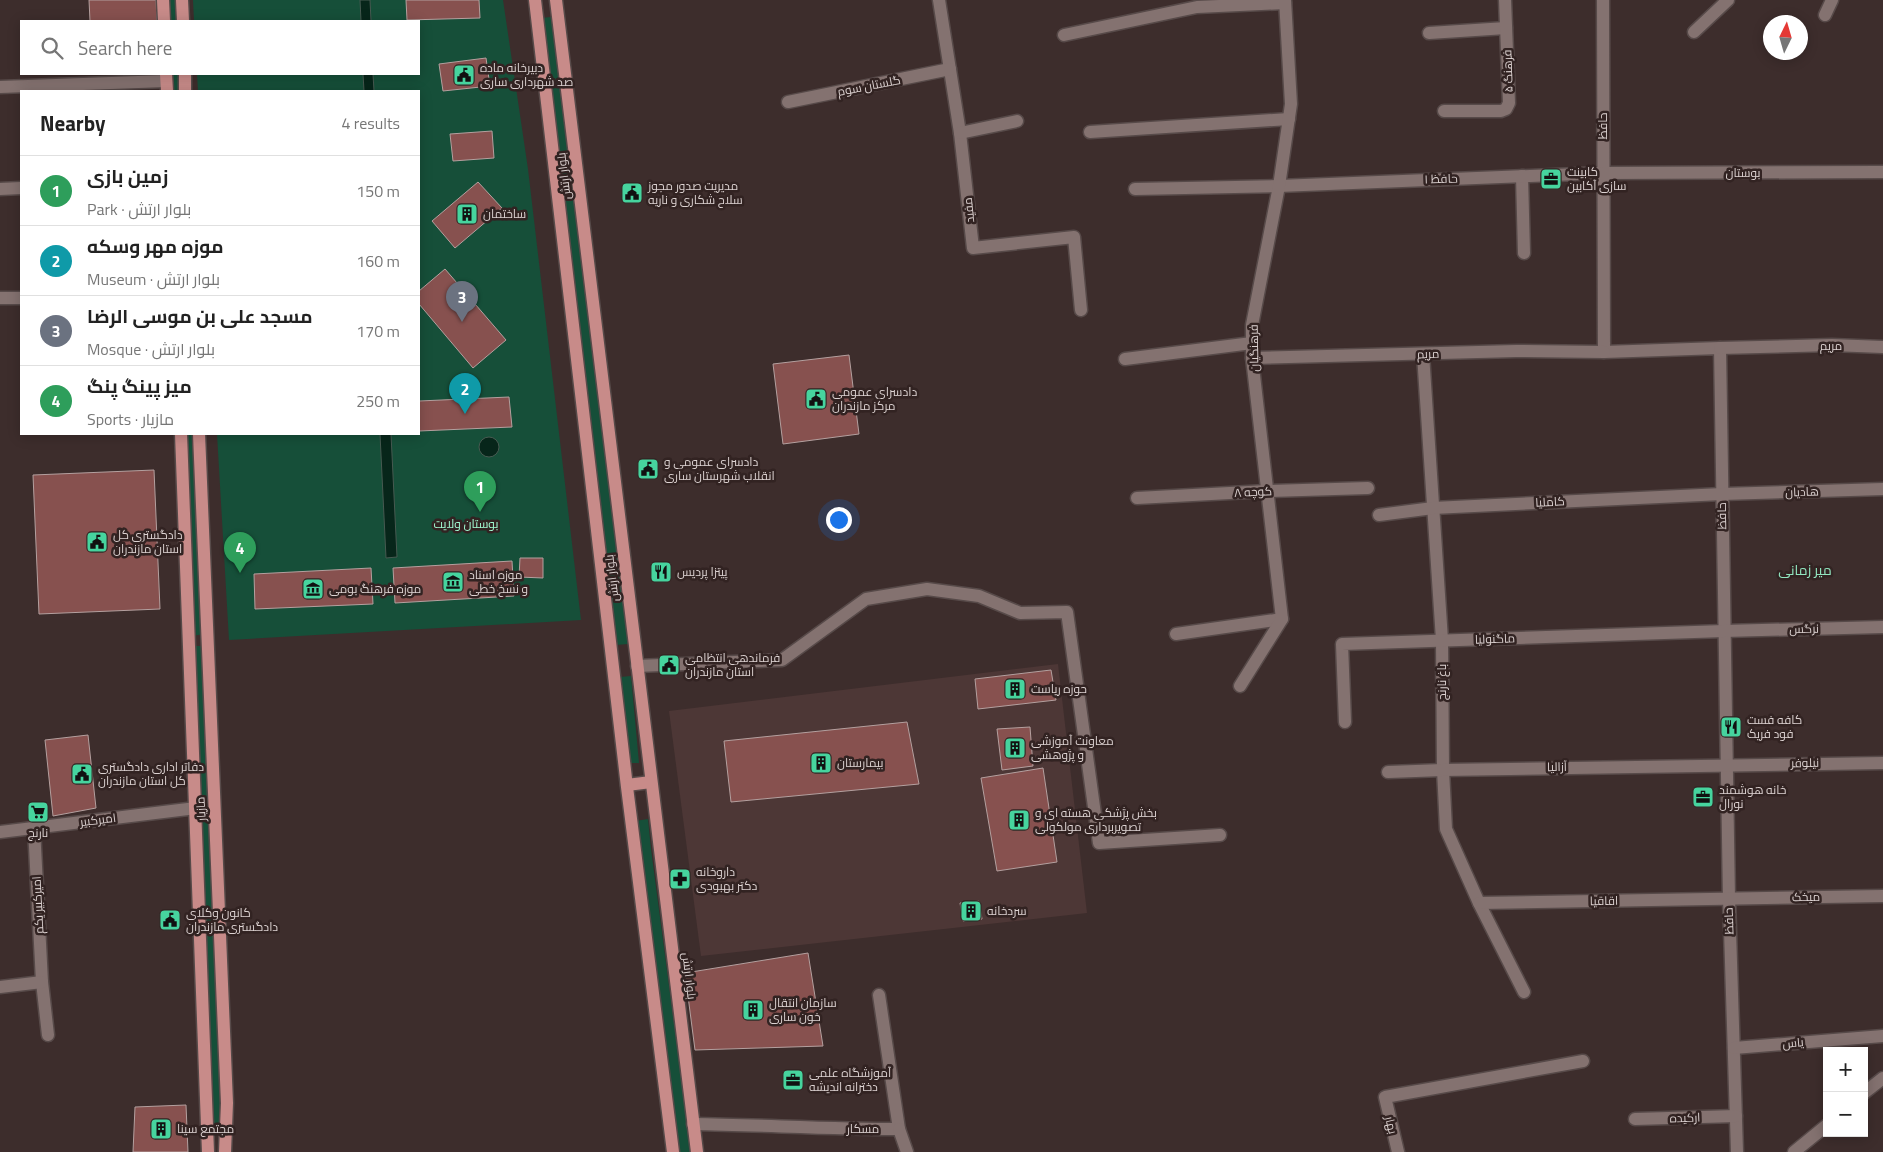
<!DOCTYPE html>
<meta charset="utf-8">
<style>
body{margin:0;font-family:"Titillium Web",Cairo,sans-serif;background:#f2f2f2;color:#222}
.controls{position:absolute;right:15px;bottom:15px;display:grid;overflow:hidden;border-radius:0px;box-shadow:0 2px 12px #0003}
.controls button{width:45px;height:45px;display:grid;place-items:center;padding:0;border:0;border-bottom:1px solid #e0e0e0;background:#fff;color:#222;font:25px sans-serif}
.compass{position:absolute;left:1763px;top:15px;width:45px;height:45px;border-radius:50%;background:#fff;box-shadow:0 2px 12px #0003;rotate:5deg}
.you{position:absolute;left:838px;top:519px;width:18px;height:18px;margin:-12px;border:4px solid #fff;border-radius:50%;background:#1a73e8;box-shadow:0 0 0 8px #1a73e833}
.badge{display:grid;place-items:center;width:32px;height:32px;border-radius:50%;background:#0b8043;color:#fff;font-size:16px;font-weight:700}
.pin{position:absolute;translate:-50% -41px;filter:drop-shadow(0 1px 2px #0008)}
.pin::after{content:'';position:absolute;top:26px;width:18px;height:15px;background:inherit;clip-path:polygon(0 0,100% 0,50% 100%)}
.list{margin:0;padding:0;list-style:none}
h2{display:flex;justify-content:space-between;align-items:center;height:65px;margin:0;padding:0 20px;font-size:21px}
h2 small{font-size:16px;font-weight:400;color:#767676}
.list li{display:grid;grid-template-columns:32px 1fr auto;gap:15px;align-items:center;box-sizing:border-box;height:70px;padding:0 20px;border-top:1px solid #e0e0e0}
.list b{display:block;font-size:19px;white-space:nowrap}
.list p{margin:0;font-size:16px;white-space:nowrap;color:#767676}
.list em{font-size:16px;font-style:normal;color:#767676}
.icon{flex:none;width:28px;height:28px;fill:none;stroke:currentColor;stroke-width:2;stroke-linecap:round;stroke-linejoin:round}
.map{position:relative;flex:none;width:1883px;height:1152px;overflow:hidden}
.search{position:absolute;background:#fff;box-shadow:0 2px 12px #0003;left:20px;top:20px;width:400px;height:55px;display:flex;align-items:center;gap:12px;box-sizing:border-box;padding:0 18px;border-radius:0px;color:#767676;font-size:19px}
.panel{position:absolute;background:#fff;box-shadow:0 2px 12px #0003;left:20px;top:90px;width:400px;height:345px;border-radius:0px}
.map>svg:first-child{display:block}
.built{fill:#4d3736}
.green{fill:#164f39}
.water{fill:#07261a;stroke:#475a51}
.building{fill:#87514f;stroke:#b4a09f}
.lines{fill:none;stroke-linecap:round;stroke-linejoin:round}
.minor-casing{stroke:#574a49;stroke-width:15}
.major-casing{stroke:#574a49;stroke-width:15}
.minor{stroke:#847270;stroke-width:12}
.major{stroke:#c88b89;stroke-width:12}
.labels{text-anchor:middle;stroke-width:5;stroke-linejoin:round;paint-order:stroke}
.poi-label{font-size:12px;fill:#ddd3d2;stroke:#322322;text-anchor:start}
.street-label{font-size:12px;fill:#ddd3d2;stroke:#322322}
.park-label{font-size:12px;fill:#a2fad2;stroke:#322322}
.neighbourhood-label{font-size:14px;fill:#92e7c0;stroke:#322322}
</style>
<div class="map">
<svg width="1883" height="1152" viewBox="0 0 1883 1152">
<rect width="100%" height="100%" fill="#3d2d2c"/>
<path class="built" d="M1058,664L1087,913L701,956L669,711Z"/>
<g class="green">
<path d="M167,0H178L179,21H168Z"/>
<path d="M193,0H503L528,169L581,620L229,640L217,434H419V91H198L197,74H419V21H194Z"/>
<path d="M551,17L628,644L616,645L541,18Z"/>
<path d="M170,74H180L181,91H170Z"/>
<path d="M185,434H195L204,634L192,636Z"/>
<path d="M193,646H204L219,1004L222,1132L215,1136L211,1130Z"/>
<path d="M631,676L639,763H630L620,677Z"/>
<path d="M648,819L651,849L691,1152H680L652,936L635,821Z"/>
</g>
<g class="water">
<path d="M360,0H370L371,21H361Z"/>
<path d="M363,74H373L374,91H364Z"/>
<path d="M380,434H391L397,557L386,558Z"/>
<circle cx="489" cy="447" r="10"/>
</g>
<g class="building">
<path d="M89,0H156L157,21H90Z"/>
<path d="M406,0H479L480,18L407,20Z"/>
<path d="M486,58L490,86L443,91L439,64Z"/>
<path d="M492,131L494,158L453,161L450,134Z"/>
<path d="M478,182L502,208L455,248L432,221Z"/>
<path d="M445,269L506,340L473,368L419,304V291Z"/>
<path d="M849,355L859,434L783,444L773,364Z"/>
<path d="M509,397L512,427L419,431V401Z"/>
<path d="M154,470L160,609L39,614L33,475Z"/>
<path d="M520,558H543V578L519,577Z"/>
<path d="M512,561L514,596L395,603L393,568Z"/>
<path d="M371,568L373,604L255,609L254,574Z"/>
<path d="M1051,670L1056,700L978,709L975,679Z"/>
<path d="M907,722L919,784L731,802L724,741Z"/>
<path d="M1030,727L1033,766L1002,770L997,729Z"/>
<path d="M88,735L96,808L53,816L45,740Z"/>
<path d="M1043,768L1057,862L997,871L981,778Z"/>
<path d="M979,901L982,919L963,921L960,903Z"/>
<path d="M808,953L823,1046L695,1050L685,973Z"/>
<path d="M186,1105L188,1152H133L135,1107Z"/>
</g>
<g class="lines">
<g class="minor-casing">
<g id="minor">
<path d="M939,0L960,133L973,248L1074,237L1081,310"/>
<path d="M1603,0L1604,352L1720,348L1729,899L1737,1152"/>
<path d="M1825,15L1832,0"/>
<path d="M1694,32L1728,0"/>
<path d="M1429,33L1506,28"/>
<path d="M1064,35L1197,7L1285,3"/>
<path d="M0,87L166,81"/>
<path d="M788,102L950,69"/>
<path d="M1444,111H1501L1506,109L1509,103L1505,0"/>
<path d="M1090,132L1289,119"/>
<path d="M960,133L1017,121"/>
<path d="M1522,176L1524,253"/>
<path d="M0,189L21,188"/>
<path d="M1135,189L1279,186L1603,173L1883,172"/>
<path d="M0,298H21"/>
<path d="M1720,348L1832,345L1883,347"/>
<path d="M1423,354L1442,640L1443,770L1446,829L1479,903L1524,992"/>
<path d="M1252,358L1516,351L1604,352"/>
<path d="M1125,359L1252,343"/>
<path d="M1137,498L1267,491L1368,488"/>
<path d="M1379,515L1433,508L1722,494L1883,489"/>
<path d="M1176,634L1282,619"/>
<path d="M637,666L782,660L866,599L927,589L979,596L1020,613L1067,612L1099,843L1220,835"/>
<path d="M1240,686L1282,619L1252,358V325L1279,186L1291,104L1285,0"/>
<path d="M1345,722L1342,644L1724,631L1883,627"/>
<path d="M1388,772L1443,770L1883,763"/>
<path d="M34,828L42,982L48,1035"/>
<path d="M0,832L196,808"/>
<path d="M1479,903L1883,896"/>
<path d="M0,987L42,982"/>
<path d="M1734,1048L1883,1036"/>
<path d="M1864,1093L1883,1078"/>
<path d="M1635,1119L1736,1116"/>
<path d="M693,1124C762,1125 830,1129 899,1129L879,995"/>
<path d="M899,1129L907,1152"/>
<path d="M1398,1152L1385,1097L1583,1061"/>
<path d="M1794,1152L1827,1125"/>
</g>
</g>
<g class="major-casing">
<g id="major">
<path d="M163,0L164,21"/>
<path d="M182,0L183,21"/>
<path d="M535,0L627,787L673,1152"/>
<path d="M556,0L697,1152"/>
<path d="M166,74L167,91"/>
<path d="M185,74V91"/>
<path d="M181,434L208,1152"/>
<path d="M199,434L227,1103L225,1152"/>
<path d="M627,785L651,782"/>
</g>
</g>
<use href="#minor" class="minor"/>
<use href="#major" class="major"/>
</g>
<defs>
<g id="civic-square" transform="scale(1.125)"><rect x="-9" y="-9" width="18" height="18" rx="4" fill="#46d49e" stroke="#322322"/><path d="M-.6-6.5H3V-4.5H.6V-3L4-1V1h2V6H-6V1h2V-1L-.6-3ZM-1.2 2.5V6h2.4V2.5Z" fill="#111"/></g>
<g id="office-square" transform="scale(1.125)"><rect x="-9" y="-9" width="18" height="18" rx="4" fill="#46d49e" stroke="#322322"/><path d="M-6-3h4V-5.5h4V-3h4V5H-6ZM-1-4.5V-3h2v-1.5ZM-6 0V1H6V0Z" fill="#111"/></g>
<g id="building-square" transform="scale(1.125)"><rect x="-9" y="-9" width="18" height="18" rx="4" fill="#46d49e" stroke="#322322"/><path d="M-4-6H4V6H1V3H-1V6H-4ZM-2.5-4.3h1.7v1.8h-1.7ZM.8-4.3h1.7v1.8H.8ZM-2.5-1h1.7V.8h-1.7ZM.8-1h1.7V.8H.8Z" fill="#111"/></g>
<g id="restaurant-square" transform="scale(1.125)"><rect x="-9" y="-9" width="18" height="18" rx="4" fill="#46d49e" stroke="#322322"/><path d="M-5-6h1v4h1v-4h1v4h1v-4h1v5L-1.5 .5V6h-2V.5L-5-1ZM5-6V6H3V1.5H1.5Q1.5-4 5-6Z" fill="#111"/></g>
<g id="museum-square" transform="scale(1.125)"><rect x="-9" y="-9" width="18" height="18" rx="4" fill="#46d49e" stroke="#322322"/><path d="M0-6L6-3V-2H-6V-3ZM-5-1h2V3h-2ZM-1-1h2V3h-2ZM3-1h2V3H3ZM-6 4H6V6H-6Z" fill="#111"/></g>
<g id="supermarket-square" transform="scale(1.125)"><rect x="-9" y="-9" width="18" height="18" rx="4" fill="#46d49e" stroke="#322322"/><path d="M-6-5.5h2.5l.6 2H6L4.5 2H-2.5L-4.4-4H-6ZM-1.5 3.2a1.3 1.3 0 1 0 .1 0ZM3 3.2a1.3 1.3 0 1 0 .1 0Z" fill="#111"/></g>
<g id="pharmacy-square" transform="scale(1.125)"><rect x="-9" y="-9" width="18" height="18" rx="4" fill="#46d49e" stroke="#322322"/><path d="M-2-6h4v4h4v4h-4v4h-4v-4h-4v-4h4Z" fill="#111"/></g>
</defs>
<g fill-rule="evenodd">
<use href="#civic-square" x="464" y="75"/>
<use href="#office-square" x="1551" y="179"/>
<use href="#civic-square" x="632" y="193"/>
<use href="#building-square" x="467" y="214"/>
<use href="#civic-square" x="816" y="399"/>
<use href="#civic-square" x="648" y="469"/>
<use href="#civic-square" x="97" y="542"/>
<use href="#restaurant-square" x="661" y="572"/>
<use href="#museum-square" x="453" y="582"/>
<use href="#museum-square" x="313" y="589"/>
<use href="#civic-square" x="669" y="665"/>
<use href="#building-square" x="1015" y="689"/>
<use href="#restaurant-square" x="1731" y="727"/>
<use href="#building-square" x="1015" y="748"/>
<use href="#building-square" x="821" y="763"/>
<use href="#civic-square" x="82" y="774"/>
<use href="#office-square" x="1703" y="797"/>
<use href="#supermarket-square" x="38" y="812"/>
<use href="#building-square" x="1019" y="820"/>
<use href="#pharmacy-square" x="680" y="879"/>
<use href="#building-square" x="971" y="911"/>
<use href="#civic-square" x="170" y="920"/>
<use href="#building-square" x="753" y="1010"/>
<use href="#office-square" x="793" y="1080"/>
<use href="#building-square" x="161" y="1129"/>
</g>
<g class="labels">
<g class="poi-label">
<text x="480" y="72">دبیرخانه ماده<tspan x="480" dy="14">صد شهرداری ساری</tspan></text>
<text x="1567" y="176">کابینت<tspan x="1567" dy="14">سازی آکابین</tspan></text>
<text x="648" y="190">مدیریت صدور مجوز<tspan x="648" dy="14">سلاح شکاری و ناریه</tspan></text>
<text x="483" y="218">ساختمان</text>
<text x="832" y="396">دادسرای عمومی<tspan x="832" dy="14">مرکز مازندران</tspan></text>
<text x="664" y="466">دادسرای عمومی و<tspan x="664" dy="14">انقلاب شهرستان ساری</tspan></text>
<text x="113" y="539">دادگستری کل<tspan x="113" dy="14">استان مازندران</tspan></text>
<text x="677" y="576">پیتزا پردیس</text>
<text x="469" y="579">موزه اسناد<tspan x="469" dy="14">و نسخ خطی</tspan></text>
<text x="329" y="593">موزه فرهنگ بومی</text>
<text x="685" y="662">فرماندهی انتظامی<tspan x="685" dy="14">استان مازندران</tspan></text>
<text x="1031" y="693">حوزه ریاست</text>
<text x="1747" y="724">کافه فست<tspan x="1747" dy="14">فود فریک</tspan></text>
<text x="1031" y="745">معاونت آموزشی<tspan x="1031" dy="14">و پژوهشی</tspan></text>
<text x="837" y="767">بیمارستان</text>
<text x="98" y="771">دفاتر اداری دادگستری<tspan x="98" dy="14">کل استان مازندران</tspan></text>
<text x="1719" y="794">خانه هوشمند<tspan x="1719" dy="14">نورال</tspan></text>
<text x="1035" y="817">بخش پژشکی هسته ای و<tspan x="1035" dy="14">تصویربرداری مولکولی</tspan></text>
<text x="38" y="837" text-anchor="middle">نارنج</text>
<text x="696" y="876">داروخانه<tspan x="696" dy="14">دکتر بهبودی</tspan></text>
<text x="987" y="915">سردخانه</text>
<text x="186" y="917">کانون وکلای<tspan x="186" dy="14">دادگستری مازندران</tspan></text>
<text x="769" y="1007">سازمان انتقال<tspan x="769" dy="14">خون ساری</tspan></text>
<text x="809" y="1077">آموزشگاه علمی<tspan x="809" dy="14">دخترانه اندیشه</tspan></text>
<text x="177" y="1133">مجتمع سینا</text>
</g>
<g class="street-label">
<text transform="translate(1508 71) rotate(-92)" y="4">فرهنگ ۵</text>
<text transform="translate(869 86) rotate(-11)" y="4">گلستان سوم</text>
<text transform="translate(1603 126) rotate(-90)" y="4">حافظ</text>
<text x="1743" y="177">بوستان</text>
<text transform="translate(564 176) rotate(-97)" y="4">بلوار ارتش</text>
<text transform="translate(1441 179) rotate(-2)" y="4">حافظ ۱</text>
<text transform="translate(969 210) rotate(-96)" y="4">مفید</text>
<text x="1831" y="350">مریم</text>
<text transform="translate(1254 348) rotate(-91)" y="4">فرهنگیان</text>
<text transform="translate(1428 354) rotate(-2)" y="4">مریم</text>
<text transform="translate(1253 492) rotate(-3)" y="4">کوچه ۸</text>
<text transform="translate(1802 492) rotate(-2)" y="4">هادیان</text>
<text transform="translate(1550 502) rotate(-3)" y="4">کاملیا</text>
<text transform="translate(1722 516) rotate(-91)" y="4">حافظ</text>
<text transform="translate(612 578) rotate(-97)" y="4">بلوار ارتش</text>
<text transform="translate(1804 629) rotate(-1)" y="4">نرگس</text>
<text transform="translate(1495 639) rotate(-2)" y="4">ماگنولیا</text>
<text transform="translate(1442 682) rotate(-90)" y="4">باغ نارنج</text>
<text transform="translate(1805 763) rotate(-1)" y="4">نیلوفر</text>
<text transform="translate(1557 767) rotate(-1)" y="4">آزالیا</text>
<text transform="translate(201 809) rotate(-93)" y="4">مازیار</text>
<text transform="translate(98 820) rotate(-7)" y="4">امیرکبیر</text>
<text transform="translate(1806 897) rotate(-1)" y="4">میخک</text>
<text transform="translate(1604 901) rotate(-1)" y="4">اقاقیا</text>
<text transform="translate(38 905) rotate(-93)" y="4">امیرکبیر یکم</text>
<text transform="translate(1729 921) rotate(-92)" y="4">حافظ</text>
<text transform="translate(689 976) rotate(83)" y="4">بلوار ارتش</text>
<text transform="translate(1793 1043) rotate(-5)" y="4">یاس</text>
<text transform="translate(1685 1118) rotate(-2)" y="4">ارکیده</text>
<text transform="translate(1391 1125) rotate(77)" y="4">بهار</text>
<text x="863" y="1133">مسکار</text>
</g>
<g class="park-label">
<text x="466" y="528">بوستان ولایت</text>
</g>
<g class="neighbourhood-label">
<text x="1805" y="575">میر زمانی</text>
</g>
</g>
</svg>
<div class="controls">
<button>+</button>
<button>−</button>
</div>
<svg class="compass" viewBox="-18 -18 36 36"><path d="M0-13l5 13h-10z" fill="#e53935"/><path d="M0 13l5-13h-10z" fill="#767676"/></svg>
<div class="you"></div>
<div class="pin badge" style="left:480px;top:512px;background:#2e9e5b">1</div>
<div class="pin badge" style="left:465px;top:414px;background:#0f9aa8">2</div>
<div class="pin badge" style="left:462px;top:322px;background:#6b7280">3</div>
<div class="pin badge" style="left:240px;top:573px;background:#2e9e5b">4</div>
<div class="search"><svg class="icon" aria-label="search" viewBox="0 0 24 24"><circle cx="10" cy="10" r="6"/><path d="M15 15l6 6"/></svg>Search here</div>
<section class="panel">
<h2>Nearby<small>4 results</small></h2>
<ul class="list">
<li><span class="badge" style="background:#2e9e5b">1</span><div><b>زمین بازی</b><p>Park · بلوار ارتش</p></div><em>150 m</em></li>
<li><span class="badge" style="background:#0f9aa8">2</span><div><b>موزه مهر وسکه</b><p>Museum · بلوار ارتش</p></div><em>160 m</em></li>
<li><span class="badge" style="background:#6b7280">3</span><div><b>مسجد علی بن موسی الرضا</b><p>Mosque · بلوار ارتش</p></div><em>170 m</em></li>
<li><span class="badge" style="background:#2e9e5b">4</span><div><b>میز پینگ پنگ</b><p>Sports · مازیار</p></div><em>250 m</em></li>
</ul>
</section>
</div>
